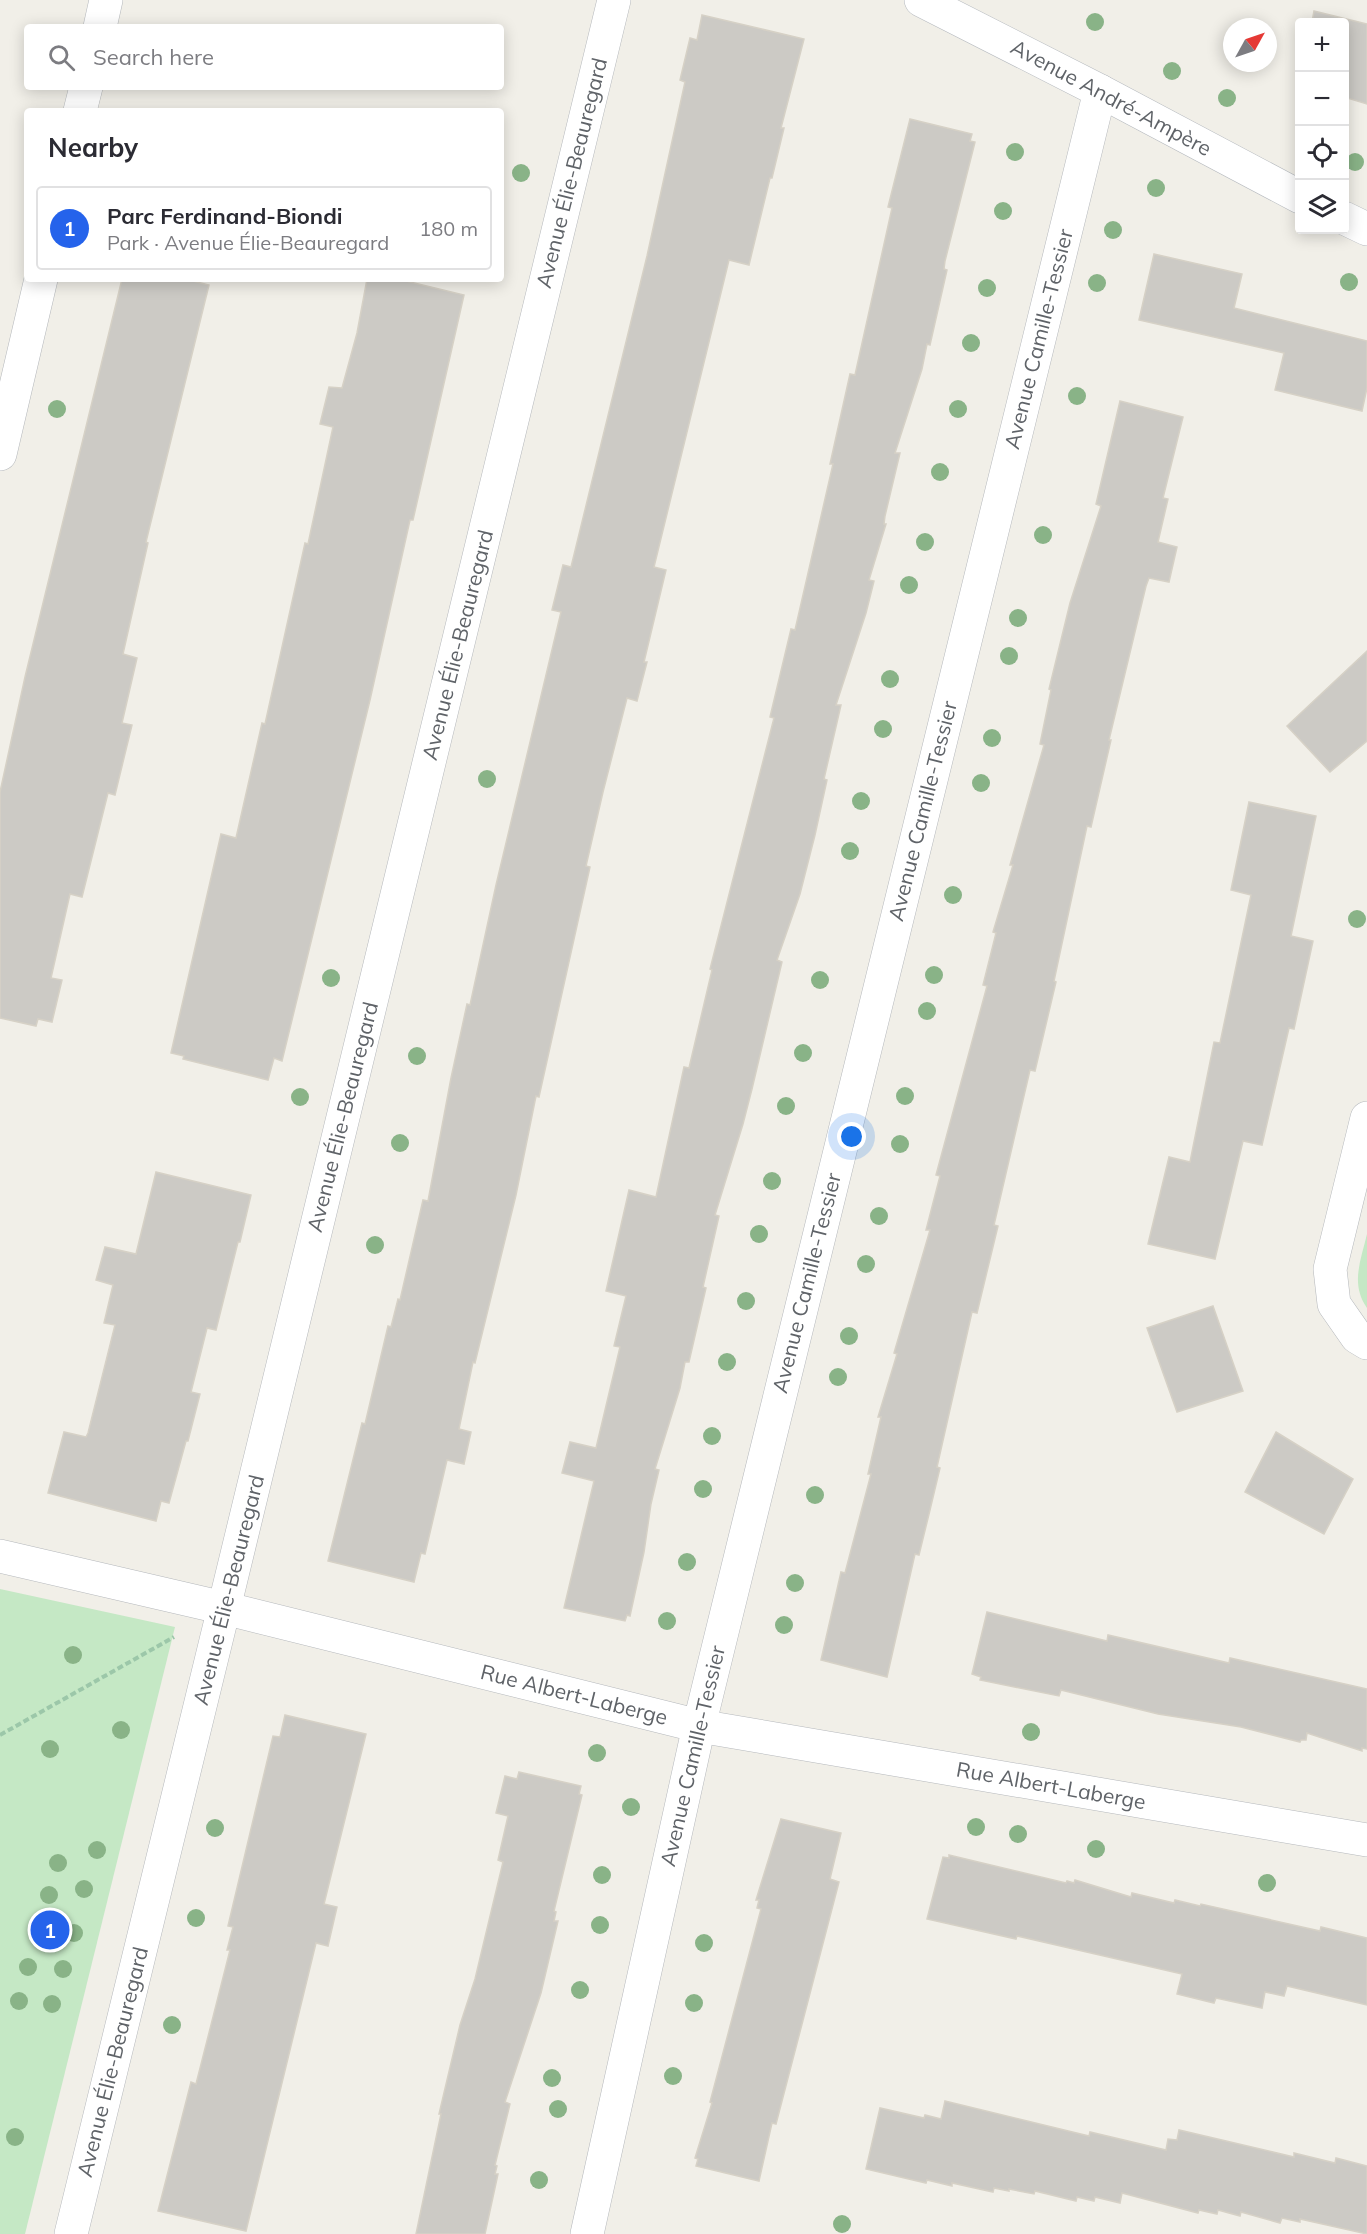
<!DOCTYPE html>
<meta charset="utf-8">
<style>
body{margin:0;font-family:Mulish,sans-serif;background:#f7f7f7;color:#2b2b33}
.controls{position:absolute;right:18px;top:18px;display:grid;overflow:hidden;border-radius:6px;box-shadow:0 3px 15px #0003}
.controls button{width:54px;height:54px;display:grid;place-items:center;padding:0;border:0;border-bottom:2px solid #e1e1e2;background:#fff;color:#2b2b33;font:30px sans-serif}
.compass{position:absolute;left:1223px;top:18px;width:54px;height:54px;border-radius:50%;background:#fff;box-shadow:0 3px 15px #0003;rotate:50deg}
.you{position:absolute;left:852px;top:1137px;width:21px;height:21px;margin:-15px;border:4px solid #fff;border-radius:50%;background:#1a73e8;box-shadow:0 0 0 9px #1a73e833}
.badge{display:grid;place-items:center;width:39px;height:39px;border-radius:50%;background:#2563eb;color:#fff;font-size:20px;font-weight:700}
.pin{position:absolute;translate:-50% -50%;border:3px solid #fff;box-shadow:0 2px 6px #0006}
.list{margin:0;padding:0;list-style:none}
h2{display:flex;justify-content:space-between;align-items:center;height:78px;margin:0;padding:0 24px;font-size:26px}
h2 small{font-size:20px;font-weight:400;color:#7c7c81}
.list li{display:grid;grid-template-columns:39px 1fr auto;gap:18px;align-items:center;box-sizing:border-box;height:84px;margin:0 12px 12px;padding:0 12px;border:2px solid #e1e1e2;border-radius:6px}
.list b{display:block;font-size:22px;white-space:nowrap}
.list p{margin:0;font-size:20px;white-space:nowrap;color:#7c7c81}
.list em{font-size:20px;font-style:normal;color:#7c7c81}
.icon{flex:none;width:33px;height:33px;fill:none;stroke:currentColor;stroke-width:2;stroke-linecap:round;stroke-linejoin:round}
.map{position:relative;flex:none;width:1367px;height:2234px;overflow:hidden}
.search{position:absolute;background:#fff;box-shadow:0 3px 15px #0003;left:24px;top:24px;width:480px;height:66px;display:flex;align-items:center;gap:15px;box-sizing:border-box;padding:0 21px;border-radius:6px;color:#7c7c81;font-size:22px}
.panel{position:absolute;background:#fff;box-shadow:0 3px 15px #0003;left:24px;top:108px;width:480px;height:174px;border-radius:6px}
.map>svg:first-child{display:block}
.green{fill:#c5e8c5}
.building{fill:#cccac5;stroke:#d6d1c6;stroke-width:1.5}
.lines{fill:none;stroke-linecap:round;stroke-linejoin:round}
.street-casing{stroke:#b5b8bc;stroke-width:34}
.secondary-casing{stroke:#b6babf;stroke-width:34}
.path{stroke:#9cc7a9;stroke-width:4;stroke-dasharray:6 3;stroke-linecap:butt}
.street{stroke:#fff;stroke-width:33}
.secondary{stroke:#fff;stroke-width:33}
.tree{fill:#89b387}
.labels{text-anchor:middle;stroke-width:5;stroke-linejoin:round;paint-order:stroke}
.street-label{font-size:21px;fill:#5f6368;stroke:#fff}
</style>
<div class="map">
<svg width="1367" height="2234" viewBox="0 0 1367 2234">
<rect width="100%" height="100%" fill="#f1efe8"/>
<g class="green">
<path d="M1367,1234V1308C1350,1284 1361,1260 1367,1234Z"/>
<path d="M0,1589L175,1627L25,2234H0Z"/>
</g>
<g class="building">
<path d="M1314,11L1367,24V104L1344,97V22H1312Z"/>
<path d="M702,15L804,39L781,128H784L772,178H770L749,265L729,260L654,567L666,570L644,662H647L637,701L627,698L603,792L586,866L590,867L539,1097L536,1096L516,1195L475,1363L473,1362L459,1429L471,1432L464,1464L447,1460L425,1554L421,1553L414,1582L328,1561L362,1423L365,1424L388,1326L391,1327L398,1299L400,1300L423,1200L428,1201L451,1078L467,1004L470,1005L496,885L561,612L552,610L563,565L571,567L647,256L685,82L680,80L690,38L697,40Z"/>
<path d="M910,119L972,134L970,141L975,142L945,261L944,269L947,270L930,345L927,344L922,369L895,453H900L885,516L884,524H886L869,580L874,581L866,613L836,705H841L824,779L827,780L815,835L800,894L777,960L782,962L752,1089L743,1124L715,1215L719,1216L703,1287L706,1288L689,1362H685L680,1388L655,1469L659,1470L651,1504L644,1552L630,1616L627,1615L625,1621L564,1608L594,1481L562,1473L570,1442L596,1448L620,1347L614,1346L626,1296L606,1291L629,1190L656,1197L684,1067L689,1068L712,970L710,969L774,718L770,717L791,629L795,630L833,464H830L850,374L855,375L892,208L888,207Z"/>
<path d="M1154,254L1242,274L1234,308L1367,341V388L1362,411L1275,390L1284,353L1139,320Z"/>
<path d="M122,279H185L209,285L146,542L148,543L123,654L137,658L122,723L132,725L115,795L108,793L82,897L70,894L51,978L62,980L52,1022L38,1019L36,1026L0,1018V792L25,677Z"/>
<path d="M367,279H398L464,295L413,520H410L370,700L282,1061L274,1058L268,1080L183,1059L184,1056L171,1053L221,834L236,838L262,723L265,724L305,543L308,544L333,427L320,424L329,387L342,388L357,333Z"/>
<path d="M1120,401L1183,417L1163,498L1168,499L1158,542L1177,547L1169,582L1149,578L1146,586L1109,740H1111L1091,827L1087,826L1054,981L1056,982L1035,1071L1030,1070L994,1225L998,1226L977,1313L972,1312L937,1467L940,1468L930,1510L919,1555L915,1554L887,1677L821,1660L841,1572L845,1573L871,1474H868L881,1417H878L897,1354L894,1353L930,1230H926L940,1176L936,1175L987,986L983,985L996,933L993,932L1013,865H1010L1044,745L1040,744L1051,690L1049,689L1070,603L1101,506L1096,504Z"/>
<path d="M1367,651V741L1330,772L1287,726Z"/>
<path d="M1249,802L1316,816L1291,936L1313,941L1294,1029L1289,1028L1262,1145L1243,1141L1215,1259L1148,1244L1169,1157L1190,1162L1214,1042L1220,1043L1251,895L1231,890Z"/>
<path d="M156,1172L251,1195L240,1242H238L216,1330L207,1328L191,1392L200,1394L188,1441H186L169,1503L161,1501L156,1521L48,1493L64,1432L86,1437L88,1433L115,1325L104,1323L113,1285L96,1280L105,1247L136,1254Z"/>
<path d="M1213,1306L1243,1391L1177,1412L1147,1328Z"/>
<path d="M1276,1432L1353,1479L1324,1534L1245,1492Z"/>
<path d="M987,1612L1107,1641L1108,1635L1229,1663L1230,1658L1367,1689V1749L1362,1748V1751L1307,1733L1306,1740H1301L1300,1742L1241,1727L1158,1714L1061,1690L1059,1696L980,1680L981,1677L972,1674Z"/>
<path d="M285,1715L366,1734L324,1904L337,1907L328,1946L316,1943L246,2231L158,2211L191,2082L196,2084L230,1950H227L233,1927L228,1926L273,1736L280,1737Z"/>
<path d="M519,1772L581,1786L579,1794L582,1795L554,1911L556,1912L554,1921H558L541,1993L505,2102L510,2104L495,2165L497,2166L495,2174H498L485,2234H416L441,2114H439L460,2025L475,1979L503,1862L498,1860L508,1816L496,1813L505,1776L517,1779Z"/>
<path d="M781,1819L841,1833L830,1879L839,1882L776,2124L772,2123L759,2181L696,2166L698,2159L695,2158L712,2103L710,2102L761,1909L757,1908L759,1900H756Z"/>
<path d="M949,1855L1066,1883L1067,1881L1074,1883L1075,1880L1131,1897L1132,1893L1174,1903L1175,1900L1200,1906L1201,1904L1320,1931L1321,1927L1367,1938V2005L1287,1986L1284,1996L1265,1992L1262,2008L1216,1998L1214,2003L1177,1994L1182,1974L1017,1936L1016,1939L927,1919L943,1857L949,1858Z"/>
<path d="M945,2101L1089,2136L1090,2132L1166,2150L1168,2139L1177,2140L1179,2130L1294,2157V2153L1335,2163L1336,2158L1367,2166V2234L1300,2219V2222L1282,2218L1280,2223L1241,2212L1240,2216L1218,2210L1217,2214L1199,2210L1198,2213L1122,2193L1120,2203L1095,2197L1094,2201L1077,2197L1076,2201L1035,2191L1034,2194L1009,2189V2191L994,2188L993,2192L952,2183V2186L927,2180L926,2183L866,2169L880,2108L924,2118L925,2115L941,2119Z"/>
</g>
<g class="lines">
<g class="street-casing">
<g id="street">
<path d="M100,27L106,0"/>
<path d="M80,111L86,87"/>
<path d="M0,454L41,279"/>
<path d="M1367,1118L1330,1269L1334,1304L1357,1337L1367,1343"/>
<path d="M0,1556L224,1608L699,1726L1367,1840"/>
<path d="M71,2234L224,1608L614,0"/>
<path d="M587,2234L699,1726L1100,91"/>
</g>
</g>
<g class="secondary-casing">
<g id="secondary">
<path d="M921,0L1100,91L1300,197"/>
<path d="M1344,218L1367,229"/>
</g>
</g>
<path class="path" d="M0,1735L174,1637"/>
<use href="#street" class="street"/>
<use href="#secondary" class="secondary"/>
</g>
<g class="tree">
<circle cx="1095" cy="22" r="9"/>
<circle cx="1172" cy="71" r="9"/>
<circle cx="1227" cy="98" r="9"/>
<circle cx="1015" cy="152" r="9"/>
<circle cx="1355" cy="162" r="9"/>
<circle cx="521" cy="173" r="9"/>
<circle cx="1156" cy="188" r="9"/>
<circle cx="1003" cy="211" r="9"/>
<circle cx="1113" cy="230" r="9"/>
<circle cx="1349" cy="282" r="9"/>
<circle cx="1097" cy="283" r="9"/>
<circle cx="987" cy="288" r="9"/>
<circle cx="971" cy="343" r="9"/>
<circle cx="1077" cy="396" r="9"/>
<circle cx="57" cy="409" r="9"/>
<circle cx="958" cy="409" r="9"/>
<circle cx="940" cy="472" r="9"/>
<circle cx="1043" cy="535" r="9"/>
<circle cx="925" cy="542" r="9"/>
<circle cx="909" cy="585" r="9"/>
<circle cx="1018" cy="618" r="9"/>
<circle cx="1009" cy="656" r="9"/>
<circle cx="890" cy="679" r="9"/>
<circle cx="883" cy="729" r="9"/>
<circle cx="992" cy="738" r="9"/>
<circle cx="487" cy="779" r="9"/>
<circle cx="981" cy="783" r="9"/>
<circle cx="861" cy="801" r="9"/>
<circle cx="850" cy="851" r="9"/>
<circle cx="953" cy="895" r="9"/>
<circle cx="1357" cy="919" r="9"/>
<circle cx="934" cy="975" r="9"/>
<circle cx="331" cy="978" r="9"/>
<circle cx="820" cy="980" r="9"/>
<circle cx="927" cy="1011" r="9"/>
<circle cx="803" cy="1053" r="9"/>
<circle cx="417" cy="1056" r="9"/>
<circle cx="905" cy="1096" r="9"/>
<circle cx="300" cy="1097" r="9"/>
<circle cx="786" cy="1106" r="9"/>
<circle cx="400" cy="1143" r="9"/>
<circle cx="900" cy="1144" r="9"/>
<circle cx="772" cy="1181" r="9"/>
<circle cx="879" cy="1216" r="9"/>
<circle cx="759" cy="1234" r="9"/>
<circle cx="375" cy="1245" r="9"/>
<circle cx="866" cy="1264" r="9"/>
<circle cx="746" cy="1301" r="9"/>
<circle cx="849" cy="1336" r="9"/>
<circle cx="727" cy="1362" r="9"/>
<circle cx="838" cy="1377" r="9"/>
<circle cx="712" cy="1436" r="9"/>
<circle cx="703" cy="1489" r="9"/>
<circle cx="815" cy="1495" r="9"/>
<circle cx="687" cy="1562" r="9"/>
<circle cx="795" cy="1583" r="9"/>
<circle cx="667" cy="1621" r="9"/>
<circle cx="784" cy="1625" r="9"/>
<circle cx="73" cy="1655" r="9"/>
<circle cx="121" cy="1730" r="9"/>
<circle cx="1031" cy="1732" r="9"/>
<circle cx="50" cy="1749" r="9"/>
<circle cx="597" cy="1753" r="9"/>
<circle cx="631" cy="1807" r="9"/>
<circle cx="976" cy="1827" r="9"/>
<circle cx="215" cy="1828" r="9"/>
<circle cx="1018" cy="1834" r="9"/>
<circle cx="1096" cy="1849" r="9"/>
<circle cx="97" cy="1850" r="9"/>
<circle cx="58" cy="1863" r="9"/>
<circle cx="602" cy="1875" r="9"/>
<circle cx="1267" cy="1883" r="9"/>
<circle cx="84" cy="1889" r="9"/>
<circle cx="49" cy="1895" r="9"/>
<circle cx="196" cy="1918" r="9"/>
<circle cx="600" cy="1925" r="9"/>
<circle cx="40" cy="1932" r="9"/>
<circle cx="74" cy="1933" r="9"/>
<circle cx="704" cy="1943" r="9"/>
<circle cx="28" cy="1967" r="9"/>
<circle cx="63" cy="1969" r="9"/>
<circle cx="580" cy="1990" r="9"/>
<circle cx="19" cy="2001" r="9"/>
<circle cx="694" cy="2003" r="9"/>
<circle cx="52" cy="2004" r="9"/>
<circle cx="172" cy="2025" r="9"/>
<circle cx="673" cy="2076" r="9"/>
<circle cx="552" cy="2078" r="9"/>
<circle cx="558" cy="2109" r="9"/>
<circle cx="15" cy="2137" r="9"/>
<circle cx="539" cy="2180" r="9"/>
<circle cx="842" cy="2224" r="9"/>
</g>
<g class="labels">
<g class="street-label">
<text transform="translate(1111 98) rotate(28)" y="7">Avenue André-Ampère</text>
<text transform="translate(572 173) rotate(-76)" y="7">Avenue Élie-Beauregard</text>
<text transform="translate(1039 339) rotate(-76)" y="7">Avenue Camille-Tessier</text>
<text transform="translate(458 645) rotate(-76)" y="7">Avenue Élie-Beauregard</text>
<text transform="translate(923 811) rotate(-76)" y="7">Avenue Camille-Tessier</text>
<text transform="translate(343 1117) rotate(-76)" y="7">Avenue Élie-Beauregard</text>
<text transform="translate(807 1283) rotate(-76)" y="7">Avenue Camille-Tessier</text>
<text transform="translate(229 1590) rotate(-76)" y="7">Avenue Élie-Beauregard</text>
<text transform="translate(574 1695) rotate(14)" y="7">Rue Albert-Laberge</text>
<text transform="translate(693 1756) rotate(-77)" y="7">Avenue Camille-Tessier</text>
<text transform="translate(1051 1786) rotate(10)" y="7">Rue Albert-Laberge</text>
<text transform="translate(113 2062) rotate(-76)" y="7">Avenue Élie-Beauregard</text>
</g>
</g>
</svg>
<div class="controls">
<button>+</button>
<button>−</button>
<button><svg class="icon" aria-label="locate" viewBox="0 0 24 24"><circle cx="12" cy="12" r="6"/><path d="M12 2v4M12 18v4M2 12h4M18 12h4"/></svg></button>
<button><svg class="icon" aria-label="layers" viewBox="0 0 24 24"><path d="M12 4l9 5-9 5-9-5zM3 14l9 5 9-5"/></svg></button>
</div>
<svg class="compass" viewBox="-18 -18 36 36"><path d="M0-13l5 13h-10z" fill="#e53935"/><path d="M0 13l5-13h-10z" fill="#7c7c81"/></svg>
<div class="you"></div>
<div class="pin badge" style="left:50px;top:1930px">1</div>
<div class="search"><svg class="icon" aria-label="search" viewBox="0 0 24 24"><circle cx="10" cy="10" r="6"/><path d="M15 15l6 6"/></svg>Search here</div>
<section class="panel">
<h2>Nearby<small></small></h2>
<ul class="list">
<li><span class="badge">1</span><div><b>Parc Ferdinand-Biondi</b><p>Park · Avenue Élie-Beauregard</p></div><em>180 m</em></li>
</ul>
</section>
</div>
